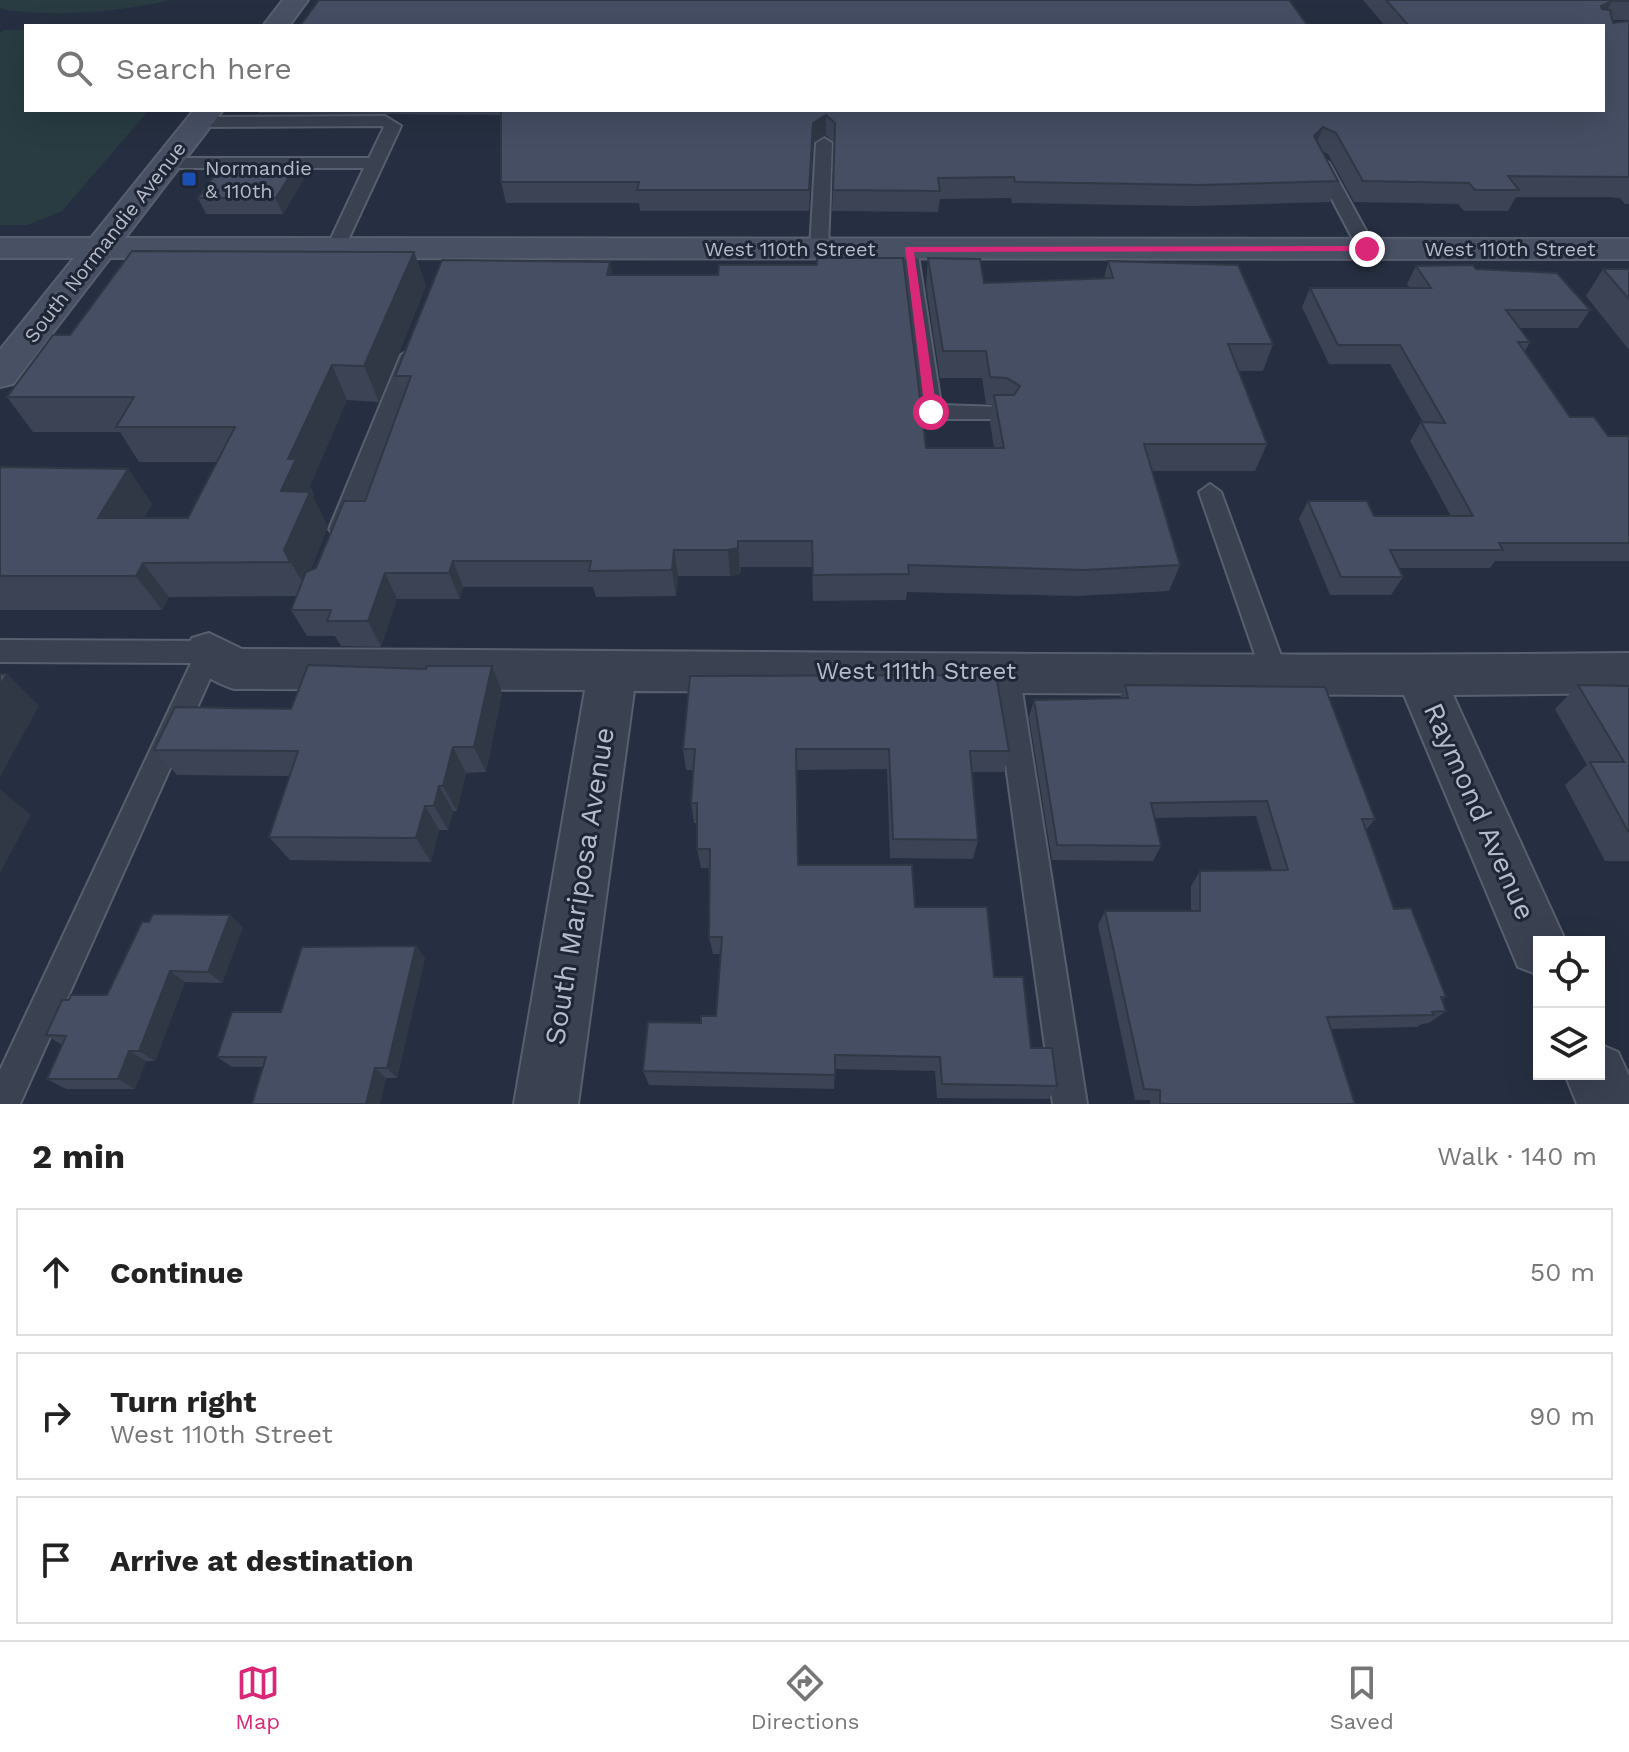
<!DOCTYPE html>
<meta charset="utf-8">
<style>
body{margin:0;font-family:"Work Sans",sans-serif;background:#f6f6f6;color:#222}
.controls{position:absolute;right:24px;bottom:24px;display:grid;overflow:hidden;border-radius:0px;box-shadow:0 8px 32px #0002}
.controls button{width:72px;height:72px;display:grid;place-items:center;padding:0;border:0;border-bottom:2px solid #e0e0e0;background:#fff;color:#222;font:40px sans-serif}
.stop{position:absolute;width:24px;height:24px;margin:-18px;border:6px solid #db2777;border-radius:50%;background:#fff}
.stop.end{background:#db2777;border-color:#fff;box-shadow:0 2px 8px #0008}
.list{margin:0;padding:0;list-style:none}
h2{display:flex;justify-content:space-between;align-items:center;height:104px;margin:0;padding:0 32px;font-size:34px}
h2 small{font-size:26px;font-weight:400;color:#767676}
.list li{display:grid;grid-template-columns:52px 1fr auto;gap:24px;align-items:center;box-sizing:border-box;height:128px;margin:0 16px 16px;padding:0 16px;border:2px solid #e0e0e0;border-radius:0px}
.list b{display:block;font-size:30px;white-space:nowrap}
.list p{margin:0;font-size:26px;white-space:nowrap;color:#767676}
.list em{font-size:26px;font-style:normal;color:#767676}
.icon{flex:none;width:44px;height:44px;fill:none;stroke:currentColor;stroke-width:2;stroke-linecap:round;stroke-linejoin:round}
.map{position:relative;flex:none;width:1629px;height:1104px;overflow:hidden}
.search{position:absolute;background:#fff;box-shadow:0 8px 32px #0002;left:24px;right:24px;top:24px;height:88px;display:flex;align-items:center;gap:20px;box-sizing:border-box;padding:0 28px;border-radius:0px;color:#767676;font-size:30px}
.sheet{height:536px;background:#fff}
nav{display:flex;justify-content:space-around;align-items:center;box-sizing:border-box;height:112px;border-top:2px solid #e0e0e0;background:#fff;font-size:22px;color:#767676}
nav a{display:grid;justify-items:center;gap:4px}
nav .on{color:#db2777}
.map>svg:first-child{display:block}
.green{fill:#283c42}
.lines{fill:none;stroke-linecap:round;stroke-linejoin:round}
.lane-casing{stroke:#585f6e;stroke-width:4}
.street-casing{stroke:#585f6e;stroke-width:4}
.secondary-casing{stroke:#585f6e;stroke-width:4}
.lane{fill:#3a4151;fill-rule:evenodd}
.street{fill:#3a4151;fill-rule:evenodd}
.secondary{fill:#485064;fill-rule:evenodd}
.wall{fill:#3b4355}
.shaded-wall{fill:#303745}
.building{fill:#454e63;stroke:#303745;stroke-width:2}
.route{fill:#db2777}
.transit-dot{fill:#1a4fb4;stroke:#1f2636;stroke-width:3}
.labels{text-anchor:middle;stroke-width:6;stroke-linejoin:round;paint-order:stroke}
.far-poi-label{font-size:20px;fill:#b7bccb;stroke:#1f2636;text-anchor:start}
.far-street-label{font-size:20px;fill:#b7bccb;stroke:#1f2636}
.street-label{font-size:24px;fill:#b7bccb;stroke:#1f2636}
.near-street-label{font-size:28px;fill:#b7bccb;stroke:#1f2636}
</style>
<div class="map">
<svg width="1629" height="1104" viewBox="0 0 1629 1104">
<rect width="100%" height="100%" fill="#262f41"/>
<g class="green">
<path d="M0,0H171C116,12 62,17 6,10L0,8Z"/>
<path d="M4,30H26V110H149L62,211L27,225H0V33Z"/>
</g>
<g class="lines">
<g class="lane-casing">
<g id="lane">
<path d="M385,116L401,126L344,249L335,254L326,249L364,168H167L159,163L167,158H369L384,127L382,126L200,127L192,122L200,117Z"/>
<path d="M824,138L832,143L828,249L819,254L810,249L816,143Z"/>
<path d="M1321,158L1329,163L1376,249L1373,253L1367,254L1358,249L1313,163Z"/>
<path d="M908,244L917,249L941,405L1001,407L1012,414L1009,419H931L920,412L899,249Z"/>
<path d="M411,349L421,355L353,529L349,535H333L329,529L401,355Z"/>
<path d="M1210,484L1221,492L1287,672L1283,680L1274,683L1265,680L1261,672L1199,492Z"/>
<path d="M0,640L209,641L218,645L222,652L20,1104H0V1070L191,663L0,662Z"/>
<path d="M1006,661L1015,664L1019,672L1087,1104H1053L993,672L997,664Z"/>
</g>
</g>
<g class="street-casing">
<g id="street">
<path d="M209,633L242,649C704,650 1166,658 1629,653V693L1453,695L1566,942H1539V975L1518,967L1404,695L634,691L578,1104H514L585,690L234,689C213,682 195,672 185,652L192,638Z"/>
<path d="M1599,1044L1618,1052L1629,1076V1104H1577L1565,1074H1599Z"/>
</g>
</g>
<g class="secondary-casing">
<g id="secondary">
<path d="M283,0H308L289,26H263Z"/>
<path d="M194,110H223L125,238L1629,239V259L110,258L13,384L0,387V350L74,258H0V238H91Z"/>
</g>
</g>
<use href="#lane" class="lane"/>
<use href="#street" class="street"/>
<use href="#secondary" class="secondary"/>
</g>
<g class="wall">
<path d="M1363,0H1629V20H1613V23L1629,21V204H1625L1620,198L1607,197H1516L1508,211H1464L1458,204L1354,202L1328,154L1322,151L1338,181L1330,202L1194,206L1012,203L1011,198L940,199L938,212L832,211L835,143L826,135L813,143L809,211H640L639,203H506L501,182V115L259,113L257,110H1603V26H1385Z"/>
<path d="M297,164L303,180L283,214H206L198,198Z"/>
<path d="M414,252L426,286L379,402L347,400L310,486L314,494L313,497L328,527L310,571L316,568L365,501L404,398L395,376L610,262L612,275L926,448H994L990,422L992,404H986L982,378H940L926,285L928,258L984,283L1104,279L1108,261L1273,344L1263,371H1238L1267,444L1255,471H1152L1180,565L1169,591L1076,596L907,592L906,600L813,601L812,567H741L740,574L730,576H678L676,596L596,597L593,587H463L460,599H397L381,647L341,646L335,636H307L291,610L297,596L169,597L162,610H0V467L128,469L152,504L144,518H188L217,462H139L120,432H33L7,397L70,335Z"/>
<path d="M1416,266L1476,269L1590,310L1578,328H1520L1530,342L1525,351L1570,417L1608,436H1629V561H1495L1490,568H1399L1403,577L1391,595H1330L1299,519L1308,501L1374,516H1451L1410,441L1421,422H1423L1390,364H1329L1302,307L1310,288H1410L1407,284Z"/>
<path d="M1603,269H1629V350L1586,296Z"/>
<path d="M492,666L502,693L486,772L466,773L457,811H453L448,830H439L431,862L290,860L269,837L289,776L177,775L154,750L426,669Z"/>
<path d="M690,676L1009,751L1004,772H972L978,840L973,859L890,858L887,769L796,770L798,865L915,907L994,977L1031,1048L1057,1086L1049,1099L937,1098L935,1071L835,1069L834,1089L649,1085L643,1071L701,1023L716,1016L720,954H713L709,937L710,868H701L697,849V823H694L691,803L694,770H686L683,749Z"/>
<path d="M1125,685L1375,819L1366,830L1394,909L1446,997L1442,1000L1446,1011L1429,1023L1422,1024L1417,1027L1331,1029L1355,1104H1150V1100H1135L1098,925L1105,911H1191V886L1200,871L1272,870L1256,816L1155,818L1161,846L1153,861L1052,860L1029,717L1034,700L1120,698Z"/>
<path d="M1578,685L1629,686V861H1605L1565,785L1587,765L1555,709Z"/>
<path d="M243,927L222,983L185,982L155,1061H146L135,1089H66L47,1079L62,1045L46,1035L69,1000L107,995Z"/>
<path d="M425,958L397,1078H386L380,1104H252L263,1067H232L217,1057L281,1012Z"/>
</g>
<g class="shaded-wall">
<path d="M1612,1L1602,20L1601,6Z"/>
<path d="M826,115V135L813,143L809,211L813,123Z"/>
<path d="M1323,127L1315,147L1314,136Z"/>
<path d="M297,164L303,180L283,214L276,198Z"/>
<path d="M414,252L426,286L379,402L364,366Z"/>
<path d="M610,262L614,288L607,275Z"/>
<path d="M332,365L347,400L310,486L314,494L313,497L328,527L304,585L310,596L284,550L281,491L288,459Z"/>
<path d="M128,469L152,504L124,553L98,518Z"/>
<path d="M738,541L740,574L730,576L728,550Z"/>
<path d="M674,550L678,576L676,596L672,570Z"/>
<path d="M453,561L463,587L460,599L449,573Z"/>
<path d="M143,563L169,597L162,610L136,576Z"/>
<path d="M385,573L397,599L381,647L368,621Z"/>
<path d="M492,666L502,693L486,772L474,747Z"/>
<path d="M7,674L39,706L0,777V685Z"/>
<path d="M453,747L466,773L457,811L443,786Z"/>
<path d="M439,786L453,811L448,830L434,806Z"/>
<path d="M0,789L31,815L0,873Z"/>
<path d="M425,806L439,830L431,862L416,838Z"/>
<path d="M230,915L243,927L222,983L208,972Z"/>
<path d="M416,946L425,958L397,1078L387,1068Z"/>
<path d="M170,971L185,982L155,1061L139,1051Z"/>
<path d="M129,1051L146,1061L135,1089L118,1079Z"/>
<path d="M375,1068L386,1078L380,1104H366Z"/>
</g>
<g class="building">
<path d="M319,0H1289L1308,26H300Z"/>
<path d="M1386,0H1629V1H1612L1601,6L1602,9L1610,10L1613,23L1629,21V177L1508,176L1519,190H1475L1469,183L1363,181L1336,133L1323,127L1314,136L1338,181L1200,185L1015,182L1014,177L938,178L940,191L833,190L835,123L826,115L813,123L809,190H637L639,182H501V110H1603V26H1409Z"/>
<path d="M223,164H297L276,198H198Z"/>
<path d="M132,251L414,252L364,366L332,365L288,459H296L281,491L310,492L284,550L290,562L143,563L136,576H0V467L128,469L98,518H188L235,427H116L134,397H7L53,335H70Z"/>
<path d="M817,258H903L926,448H1004L994,395H1014L1020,386L1007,378L990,377L986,351H943L928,258L980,259L984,283L1113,278L1108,261L1238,265L1273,344H1228L1267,444H1144L1180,565L1084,570L908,565L909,574L813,575L812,541H738V548L728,550H674L672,570L589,571L591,561H453L449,573H385L368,621H327L331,610H291L306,572L316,568L344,501H365L411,376H395L442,260L610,262L607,275H718L719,265H817Z"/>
<path d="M1473,265L1476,269L1557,273L1590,310H1506L1530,342H1518L1570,417H1594L1608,436H1629V543H1499L1503,550H1390L1403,577H1341L1308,501H1367L1374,516H1473L1421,422L1445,423L1400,345H1338L1310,288H1431L1416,266Z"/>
<path d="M1603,269H1629V299Z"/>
<path d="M308,665L426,669L427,666H492L474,747H453L443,786H439L434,806H425L416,838L269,837L298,751L154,750L175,707L291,709Z"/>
<path d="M0,674H7L0,685Z"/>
<path d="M996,675L1009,751H970L978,840L893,839L889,749H796L798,865H912L915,907H987L994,977H1023L1031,1048H1052L1057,1086L942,1084L940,1057L835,1055V1075L643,1071L648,1022L701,1023V1016H716L722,937H709L710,849H697V803H691L695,749H683L690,676Z"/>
<path d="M1125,685L1325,687L1375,819H1362L1394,909L1411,908L1446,997H1441L1446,1011L1432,1012L1434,1015L1327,1017L1355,1104H1160V1090L1144,1089L1105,911H1200V871L1288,870L1267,801L1151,803L1161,846L1057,845L1034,700L1128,698Z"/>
<path d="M1578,685L1629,686V833L1590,762H1624Z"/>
<path d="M153,914L230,915L208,972L170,971L139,1051H129L118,1079H47L66,1036L46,1035L62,1000H69L71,995H107L142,922H149Z"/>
<path d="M416,946L387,1068H375L366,1104H252L266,1057H217L232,1012H281L302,947Z"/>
</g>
<path class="route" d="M1367,246L1370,251L914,252L937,412L931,416L925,412L905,247Z"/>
<rect class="transit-dot" x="181" y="171" width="16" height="16" rx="4"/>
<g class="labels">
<g class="far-poi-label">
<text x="205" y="175">Normandie<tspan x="205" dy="23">&amp; 110th</tspan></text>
</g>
<g class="far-street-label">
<text transform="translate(105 242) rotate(-52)" y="7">South Normandie Avenue</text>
<text x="790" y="256">West 110th Street</text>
<text x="1510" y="256">West 110th Street</text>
</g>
<g class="street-label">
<text x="916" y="679">West 111th Street</text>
</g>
<g class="near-street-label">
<text transform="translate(1480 811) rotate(66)" y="10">Raymond Avenue</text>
<text transform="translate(579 886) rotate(-81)" y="10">South Mariposa Avenue</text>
</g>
</g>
</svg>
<div class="controls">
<button><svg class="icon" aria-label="locate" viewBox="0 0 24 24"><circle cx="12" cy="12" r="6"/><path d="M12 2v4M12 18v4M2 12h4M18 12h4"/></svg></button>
<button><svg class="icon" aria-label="layers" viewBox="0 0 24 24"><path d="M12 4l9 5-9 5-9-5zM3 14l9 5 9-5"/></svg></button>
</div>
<div class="stop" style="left:931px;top:412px"></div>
<div class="stop end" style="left:1367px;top:249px"></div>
<div class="search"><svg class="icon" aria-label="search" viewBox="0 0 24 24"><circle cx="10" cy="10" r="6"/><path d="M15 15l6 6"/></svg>Search here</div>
</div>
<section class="sheet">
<h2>2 min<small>Walk · 140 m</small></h2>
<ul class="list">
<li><svg class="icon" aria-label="ahead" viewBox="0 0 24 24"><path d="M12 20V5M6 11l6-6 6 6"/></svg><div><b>Continue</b></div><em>50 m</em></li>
<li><svg class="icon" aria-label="right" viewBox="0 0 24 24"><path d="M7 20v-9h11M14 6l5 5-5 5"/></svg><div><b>Turn right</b><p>West 110th Street</p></div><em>90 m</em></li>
<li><svg class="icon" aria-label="arrive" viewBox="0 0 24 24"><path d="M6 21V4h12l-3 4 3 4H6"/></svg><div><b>Arrive at destination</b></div></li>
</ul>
</section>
<nav>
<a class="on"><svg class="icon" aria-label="map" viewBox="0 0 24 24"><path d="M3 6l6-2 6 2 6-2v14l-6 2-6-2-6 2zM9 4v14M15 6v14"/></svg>Map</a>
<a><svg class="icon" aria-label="directions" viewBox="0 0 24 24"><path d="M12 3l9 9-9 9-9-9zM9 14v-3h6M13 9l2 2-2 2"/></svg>Directions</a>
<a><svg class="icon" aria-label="saved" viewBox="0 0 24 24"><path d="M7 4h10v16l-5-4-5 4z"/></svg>Saved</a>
</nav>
